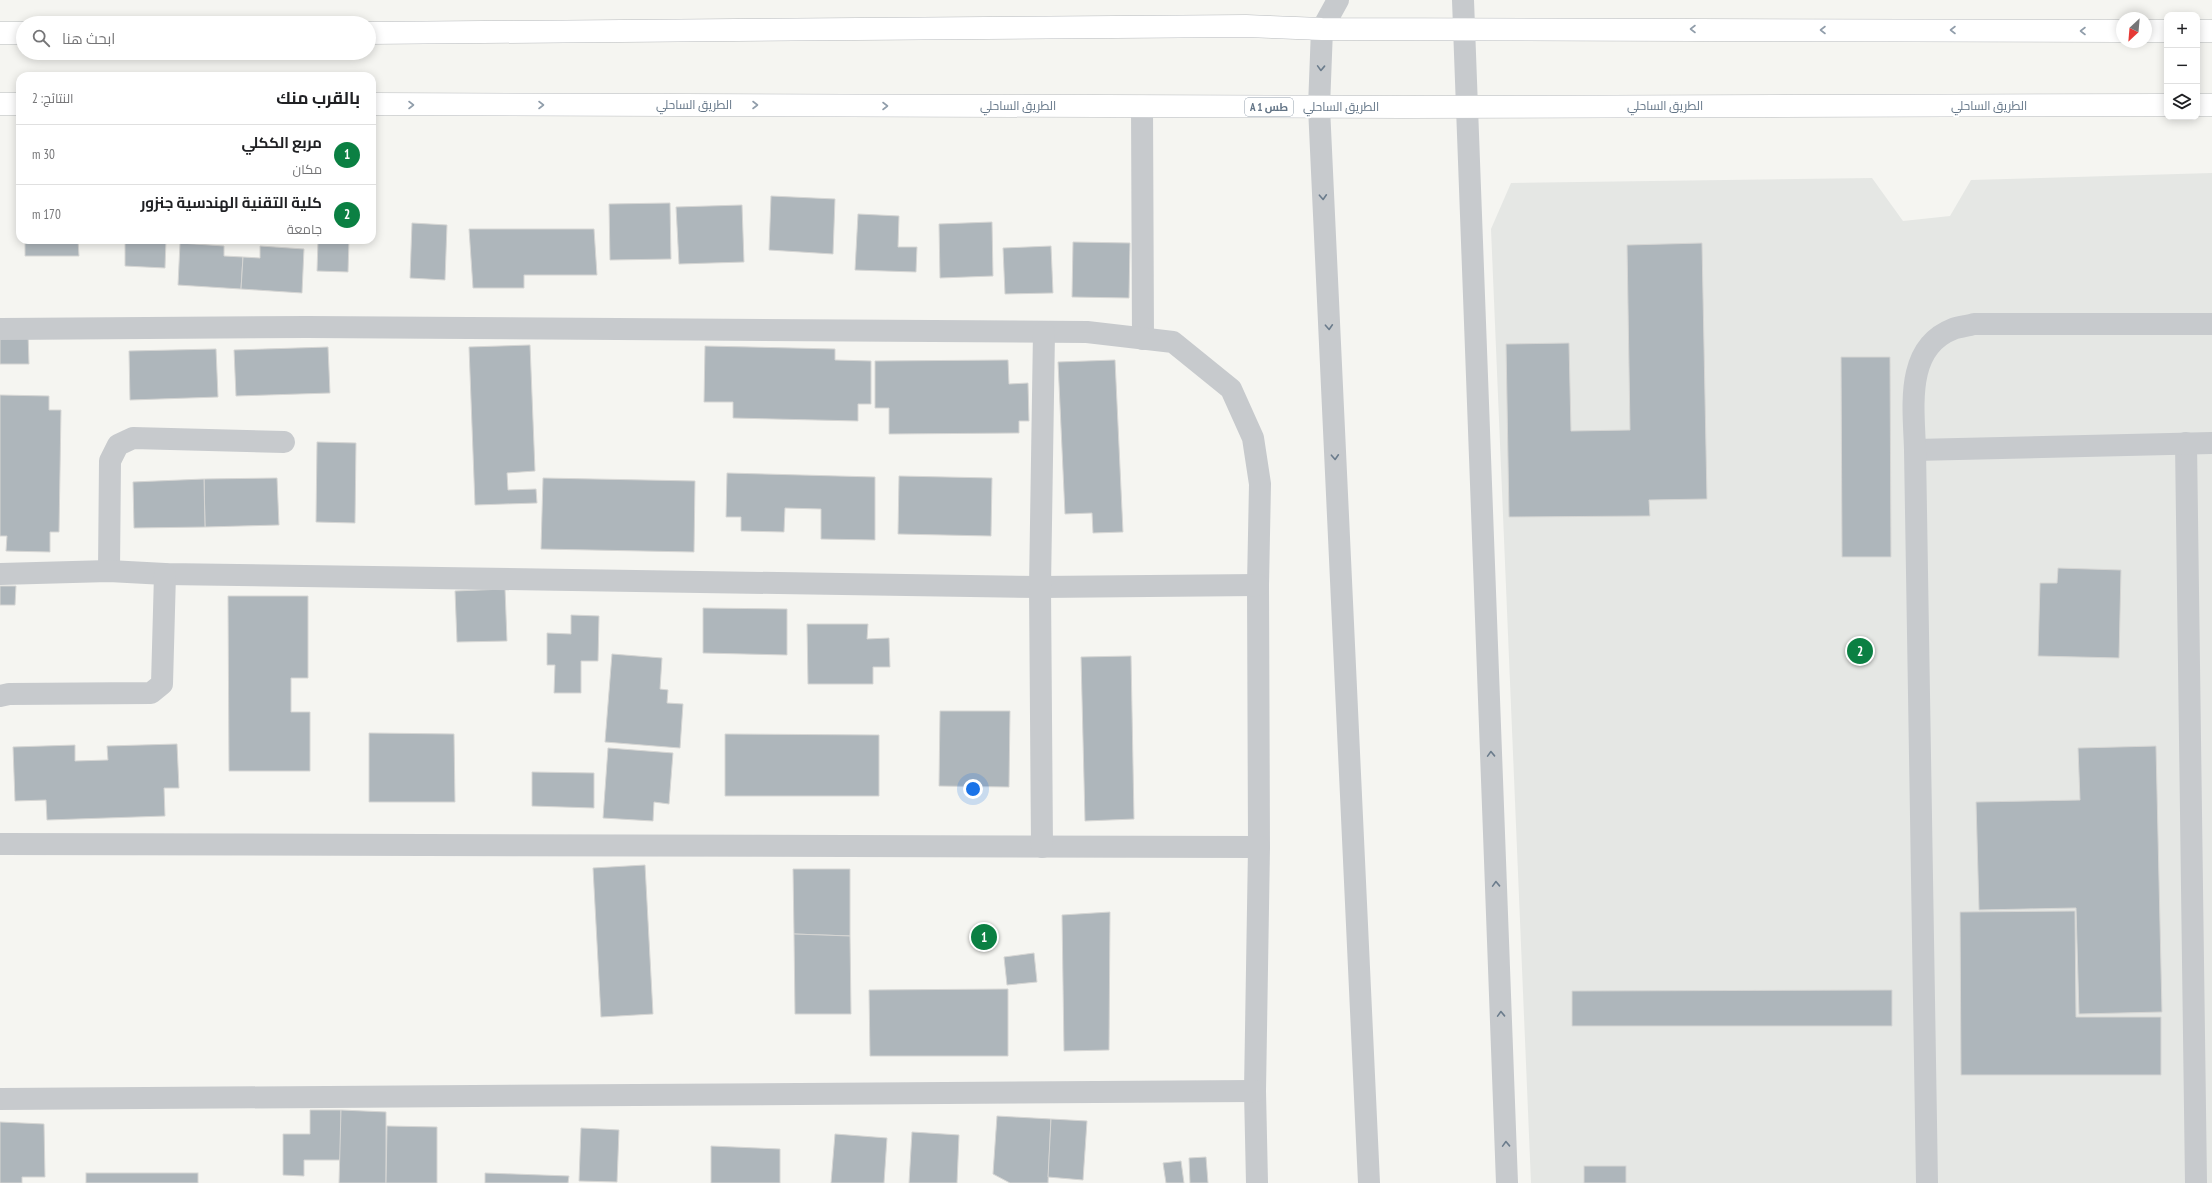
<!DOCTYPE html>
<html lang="ar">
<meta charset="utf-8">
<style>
body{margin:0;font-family:"PT Sans Narrow",Cairo,sans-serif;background:#f6f6f6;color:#202124;direction:rtl}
.controls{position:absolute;right:12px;top:12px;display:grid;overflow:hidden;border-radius:8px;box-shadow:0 2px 10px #0003}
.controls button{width:36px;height:36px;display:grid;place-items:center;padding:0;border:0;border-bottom:1px solid #e0e0e0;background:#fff;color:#202124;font:20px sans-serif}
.compass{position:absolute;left:2116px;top:12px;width:36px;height:36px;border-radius:50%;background:#fff;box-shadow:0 2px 10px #0003;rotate:206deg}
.you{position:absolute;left:973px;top:789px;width:14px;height:14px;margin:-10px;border:3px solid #fff;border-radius:50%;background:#1a73e8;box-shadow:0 0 0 6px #1a73e833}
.badge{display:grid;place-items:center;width:26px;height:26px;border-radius:50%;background:#0b8043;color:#fff;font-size:13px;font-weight:700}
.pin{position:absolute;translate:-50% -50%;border:2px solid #fff;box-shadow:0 1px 4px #0006}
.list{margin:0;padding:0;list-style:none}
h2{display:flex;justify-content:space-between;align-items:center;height:52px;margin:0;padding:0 16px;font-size:17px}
h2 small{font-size:13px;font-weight:400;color:#757577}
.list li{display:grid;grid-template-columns:26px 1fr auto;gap:12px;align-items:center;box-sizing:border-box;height:60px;padding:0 16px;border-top:1px solid #e0e0e0}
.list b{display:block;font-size:15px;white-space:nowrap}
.list p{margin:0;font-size:13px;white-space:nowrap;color:#757577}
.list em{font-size:13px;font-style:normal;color:#757577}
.icon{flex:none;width:22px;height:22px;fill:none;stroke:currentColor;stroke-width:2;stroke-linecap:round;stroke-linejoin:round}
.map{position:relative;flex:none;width:2212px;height:1183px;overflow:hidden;direction:ltr}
.search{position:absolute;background:#fff;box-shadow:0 2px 10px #0003;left:16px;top:16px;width:360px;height:44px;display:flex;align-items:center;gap:10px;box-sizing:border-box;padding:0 14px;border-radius:22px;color:#757577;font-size:15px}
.panel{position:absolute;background:#fff;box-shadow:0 2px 10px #0003;left:16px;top:72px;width:360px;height:172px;border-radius:12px;direction:rtl}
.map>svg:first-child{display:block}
.built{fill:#e5e7e4}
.building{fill:#aeb6bb;stroke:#d6d6d4}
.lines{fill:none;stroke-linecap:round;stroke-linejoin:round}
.highway-casing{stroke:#b8bbbe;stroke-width:23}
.minor{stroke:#c7cacd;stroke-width:22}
.highway{stroke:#fff;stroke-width:22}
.oneway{stroke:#909daa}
.oneway2{stroke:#6b7c8c}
.labels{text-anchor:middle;stroke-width:4;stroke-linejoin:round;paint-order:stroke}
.shield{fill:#fff;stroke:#909daa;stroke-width:1}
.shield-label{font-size:11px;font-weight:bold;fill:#617385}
.street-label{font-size:12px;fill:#617385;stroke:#fff}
</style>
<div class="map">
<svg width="2212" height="1183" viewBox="0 0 2212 1183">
<rect width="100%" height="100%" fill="#f5f5f1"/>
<path class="built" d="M2212,173V1183H1531L1491,229L1511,183L1872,178L1903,221L1950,216L1971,180Z"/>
<g class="building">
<path d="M771,196L835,199L833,254L769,250Z"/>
<path d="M670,203L671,259L610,260L609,204Z"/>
<path d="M742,205L744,262L679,264L676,207Z"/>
<path d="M858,214L899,216L898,247H917L916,272L855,270Z"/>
<path d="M992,222L993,276L940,278L939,224Z"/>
<path d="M412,223L447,225L445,280L410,278Z"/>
<path d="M469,229H594L597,275H524V288H473Z"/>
<path d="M25,240H78L79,256H25Z"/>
<path d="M125,240H166L165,268L125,266Z"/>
<path d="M318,240H349L348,272L317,271Z"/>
<path d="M1073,242L1130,243L1129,298L1072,297Z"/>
<path d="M180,243L224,246V256L243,257L241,289L178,285Z"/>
<path d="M1702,243L1707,499L1649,500L1650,516L1509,517L1506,344L1569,343L1571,431L1630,430L1627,245Z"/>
<path d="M260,246L304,249L302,293L241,289L243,257L260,258Z"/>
<path d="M1051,246L1053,293L1005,294L1003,248Z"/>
<path d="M0,333H28L29,364H0Z"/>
<path d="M530,345L535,471L507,473L508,490L536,489L537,503L475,505L469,347Z"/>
<path d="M705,346L835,349V360L871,361V404H858V421L733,418V402H704Z"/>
<path d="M328,347L330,393L236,396L234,350Z"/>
<path d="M216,349L218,397L130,400L129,351Z"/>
<path d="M1841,357H1890L1891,557H1842Z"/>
<path d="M1008,360L1009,384L1028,383L1029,421H1019V433L889,434V408H875V361Z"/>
<path d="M1115,360L1123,532L1093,533L1092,513L1065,514L1058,362Z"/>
<path d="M0,395L49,396V410H61L59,532H50V552L6,551L7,536H0Z"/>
<path d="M317,442L356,443L355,523L316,522Z"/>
<path d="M727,473L875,477V540L821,539V509L785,508L784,532L741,531V517H726Z"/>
<path d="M899,476L992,478L991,536L898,534Z"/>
<path d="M277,478L279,525L205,527L204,479Z"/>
<path d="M543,478L695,481L694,552L541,549Z"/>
<path d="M204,479L205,527L134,528L133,482Z"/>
<path d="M2058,568L2121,570L2119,658L2038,656L2040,583H2057Z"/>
<path d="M0,586H16L15,605H0Z"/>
<path d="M505,589L507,641L457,642L455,591Z"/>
<path d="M228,596H308V678H291V712H310V771H229Z"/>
<path d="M703,608L787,609V655L703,653Z"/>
<path d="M571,615L599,616L598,661H581V693H554L555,665H547V633L571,634Z"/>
<path d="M807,624H868L867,639L889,638L890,667H873V684H808Z"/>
<path d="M612,654L662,658L660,689L668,690L667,703L683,704L680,748L605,742Z"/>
<path d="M1131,656L1134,819L1085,821L1081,657Z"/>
<path d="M940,711H1010L1009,787L939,786Z"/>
<path d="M369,733L454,734L455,802H369Z"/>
<path d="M725,734L879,735V796H725Z"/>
<path d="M177,744L179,788H164L165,816L47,820L46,800L15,801L13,747L75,745V761L108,760L107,746Z"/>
<path d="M2156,746L2162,1012L2079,1014L2076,908L1979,910L1976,802L2080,800L2078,748Z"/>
<path d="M608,748L673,753L669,804L654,802L653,821L603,818Z"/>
<path d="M532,772L594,773V808L532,806Z"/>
<path d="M645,865L653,1014L601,1017L593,868Z"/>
<path d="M793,869H850V936L794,934Z"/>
<path d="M2075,911L2076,1017H2161V1075H1961L1960,912Z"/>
<path d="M1110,912L1109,1050L1064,1051L1062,915Z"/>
<path d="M794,934L850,936L851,1014H795Z"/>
<path d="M1034,953L1037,982L1007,985L1004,957Z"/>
<path d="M1008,989V1056H870L869,990Z"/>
<path d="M1892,990V1026H1572V991Z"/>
<path d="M310,1110H341V1160H304V1176L283,1175V1134H310Z"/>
<path d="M341,1110L386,1112V1183H339Z"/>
<path d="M997,1116L1051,1119L1048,1183H1010L993,1174Z"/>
<path d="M1051,1119L1087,1121L1083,1180L1048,1177Z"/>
<path d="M0,1122L44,1124L45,1177H22V1183H0Z"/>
<path d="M387,1126L437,1127V1183H386Z"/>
<path d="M581,1128L619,1130L617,1182L579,1181Z"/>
<path d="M912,1132L959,1135L957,1183H909Z"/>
<path d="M835,1134L887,1138L884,1183H831Z"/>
<path d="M711,1146L780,1149V1183H711Z"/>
<path d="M1206,1157L1208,1183H1190L1189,1158Z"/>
<path d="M1181,1161L1184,1183H1166L1163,1163Z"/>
<rect x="1584" y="1166" width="42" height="17"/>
<rect x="86" y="1173" width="112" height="10"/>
<path d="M485,1173L569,1176L568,1183H485Z"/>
</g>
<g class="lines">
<g class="highway-casing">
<g id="highway">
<path d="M2146,31H2167"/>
<path d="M2197,31H2212"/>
<path d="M0,33H23"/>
<path d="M369,33L1246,26L1322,29L2122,31"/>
<path d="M0,104H20"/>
<path d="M372,104L1403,107L2167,105"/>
<path d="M2197,105H2212"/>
</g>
</g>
<g class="minor">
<path d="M1338,0L1322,29L1319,107L1369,1183"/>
<path d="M1463,0L1507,1183"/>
<path d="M1142,106L1143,339"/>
<path d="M0,329L307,327L1087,332L1173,342L1231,389L1253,438L1260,484L1258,585L1259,847L1255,1091L1257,1183"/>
<path d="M2186,443L2196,1183"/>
<path d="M1915,450L2212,443"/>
<path d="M109,571L110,461L118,445L133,438L284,442"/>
<path d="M0,574L109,571L165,574L1040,587L1258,585"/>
<path d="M0,696L9,694L151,693L162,684L165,574"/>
<path d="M0,844L1259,847"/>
<path d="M1042,847L1040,587L1044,332"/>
<path d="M0,1099L1255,1091"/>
<path d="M1927,1183L1915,450C1914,409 1904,348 1953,329C1959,327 1967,326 1974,324H2212"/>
</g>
<use href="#highway" class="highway"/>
</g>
<defs><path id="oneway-chevron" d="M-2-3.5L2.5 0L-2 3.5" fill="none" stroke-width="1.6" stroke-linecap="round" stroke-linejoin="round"/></defs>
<g class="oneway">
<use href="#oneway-chevron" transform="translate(1693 29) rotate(-180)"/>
<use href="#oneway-chevron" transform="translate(1823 30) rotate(-180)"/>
<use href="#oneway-chevron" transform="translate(1953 30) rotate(-180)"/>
<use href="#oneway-chevron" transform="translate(2083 31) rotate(-180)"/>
<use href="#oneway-chevron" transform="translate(411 105)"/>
<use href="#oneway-chevron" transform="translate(541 105)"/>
<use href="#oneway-chevron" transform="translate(755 105)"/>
<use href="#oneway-chevron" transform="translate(885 106)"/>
</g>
<g class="oneway2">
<use href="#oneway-chevron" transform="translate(1321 68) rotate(92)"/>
<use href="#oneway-chevron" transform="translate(1323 197) rotate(87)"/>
<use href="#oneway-chevron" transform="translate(1329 327) rotate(87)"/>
<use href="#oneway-chevron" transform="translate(1335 457) rotate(87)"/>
<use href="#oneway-chevron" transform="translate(1491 754) rotate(-92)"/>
<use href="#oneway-chevron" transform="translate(1496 884) rotate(-92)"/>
<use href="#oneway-chevron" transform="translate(1501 1014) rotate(-92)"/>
<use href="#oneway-chevron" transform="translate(1506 1144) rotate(-92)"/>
</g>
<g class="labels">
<rect class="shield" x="1245" y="98" width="48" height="18" rx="3"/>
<g class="shield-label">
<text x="1269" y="111">A 1 طس</text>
</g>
<g class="street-label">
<text x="694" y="109">الطريق الساحلي</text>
<text x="1018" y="110">الطريق الساحلي</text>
<text x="1665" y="110">الطريق الساحلي</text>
<text x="1989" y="110">الطريق الساحلي</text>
<text x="1341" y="111">الطريق الساحلي</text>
</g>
</g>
</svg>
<div class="controls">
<button>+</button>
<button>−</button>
<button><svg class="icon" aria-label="layers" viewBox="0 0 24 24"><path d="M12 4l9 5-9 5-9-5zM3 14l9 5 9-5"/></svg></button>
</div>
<svg class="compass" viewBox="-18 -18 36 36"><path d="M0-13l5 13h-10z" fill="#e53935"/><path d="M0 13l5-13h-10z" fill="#757577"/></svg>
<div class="you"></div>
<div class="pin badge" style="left:984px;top:937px">1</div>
<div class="pin badge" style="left:1860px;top:651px">2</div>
<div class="search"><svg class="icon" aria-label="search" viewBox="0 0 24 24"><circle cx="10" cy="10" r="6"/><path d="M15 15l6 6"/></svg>ابحث هنا</div>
<section class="panel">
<h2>بالقرب منك<small>النتائج: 2</small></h2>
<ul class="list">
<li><span class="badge">1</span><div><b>مربع الككلي</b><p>مكان</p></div><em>30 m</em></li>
<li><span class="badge">2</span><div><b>كلية التقنية الهندسية جنزور</b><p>جامعة</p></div><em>170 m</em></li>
</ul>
</section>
</div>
